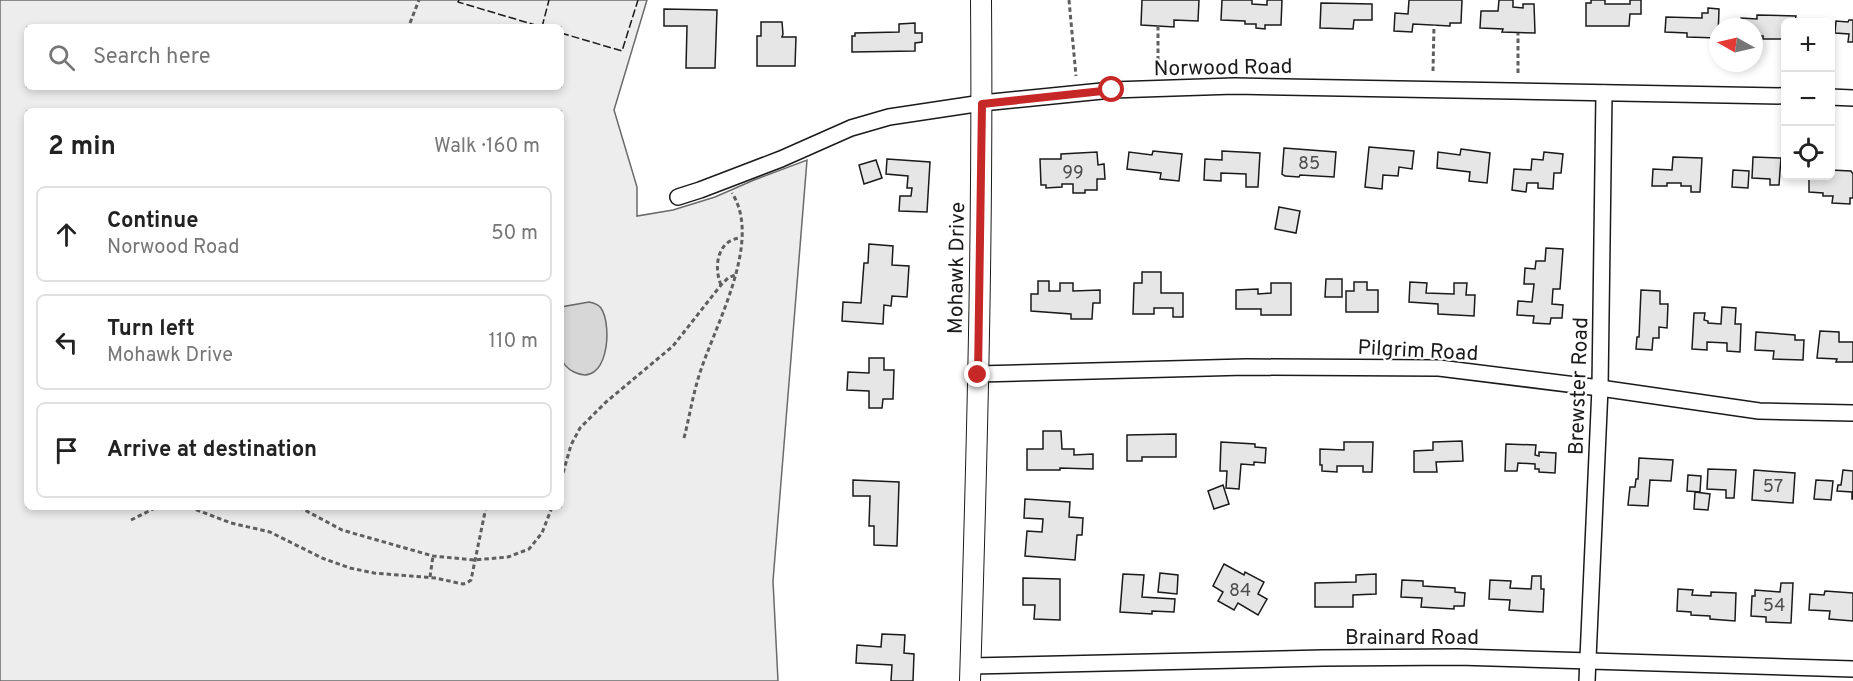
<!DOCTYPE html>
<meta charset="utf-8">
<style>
body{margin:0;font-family:Overpass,sans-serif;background:#f6f6f6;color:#222}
.controls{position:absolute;right:18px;top:18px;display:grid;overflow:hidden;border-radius:9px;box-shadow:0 3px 9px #0003}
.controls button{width:54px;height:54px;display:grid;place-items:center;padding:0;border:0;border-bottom:2px solid #e0e0e0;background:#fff;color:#222;font:30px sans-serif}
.compass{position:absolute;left:1709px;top:18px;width:54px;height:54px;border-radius:50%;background:#fff;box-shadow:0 3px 9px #0003;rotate:278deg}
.stop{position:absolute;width:18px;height:18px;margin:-14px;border:4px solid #c62828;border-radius:50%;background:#fff}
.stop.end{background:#c62828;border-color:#fff;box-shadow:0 2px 6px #0008}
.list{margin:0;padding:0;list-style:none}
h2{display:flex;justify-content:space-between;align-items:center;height:78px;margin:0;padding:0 24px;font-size:26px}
h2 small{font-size:20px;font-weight:400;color:#767676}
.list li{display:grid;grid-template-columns:39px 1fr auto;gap:18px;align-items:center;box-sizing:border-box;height:96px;margin:0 12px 12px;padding:0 12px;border:2px solid #e0e0e0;border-radius:9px}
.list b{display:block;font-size:22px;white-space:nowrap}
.list p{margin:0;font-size:20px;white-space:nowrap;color:#767676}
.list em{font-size:20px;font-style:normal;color:#767676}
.icon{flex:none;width:33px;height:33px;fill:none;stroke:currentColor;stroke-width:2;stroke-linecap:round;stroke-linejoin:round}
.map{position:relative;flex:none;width:1853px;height:681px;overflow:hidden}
.search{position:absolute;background:#fff;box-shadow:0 3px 9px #0003;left:24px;top:24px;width:540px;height:66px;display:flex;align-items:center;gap:15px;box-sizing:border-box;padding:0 21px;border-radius:9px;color:#767676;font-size:22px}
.panel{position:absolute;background:#fff;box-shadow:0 3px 9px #0003;left:24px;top:108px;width:540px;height:402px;border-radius:9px}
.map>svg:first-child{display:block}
.built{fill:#ededed;stroke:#6a6a6a;stroke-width:1.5;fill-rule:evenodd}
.water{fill:#d7d7d7;stroke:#6a6a6a;stroke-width:1.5}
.building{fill:#e6e6e6;stroke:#1a1a1a;stroke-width:1.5}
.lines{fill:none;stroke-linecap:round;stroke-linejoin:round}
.street-casing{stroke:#1a1a1a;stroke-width:18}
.secondary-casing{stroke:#1a1a1a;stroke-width:22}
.path{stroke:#5f5f5f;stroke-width:3;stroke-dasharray:4.5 3;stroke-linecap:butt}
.street{stroke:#fff;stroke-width:15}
.secondary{stroke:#fff;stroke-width:20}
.fence{stroke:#1a1a1a;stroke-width:1.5;stroke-dasharray:8 3;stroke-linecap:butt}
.route{stroke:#c62828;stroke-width:8}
.labels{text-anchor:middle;stroke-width:4.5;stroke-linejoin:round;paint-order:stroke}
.number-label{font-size:18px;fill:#4d4d4d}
.street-label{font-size:21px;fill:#1a1a1a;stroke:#fff}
</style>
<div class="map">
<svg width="1853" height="681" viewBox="0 0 1853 681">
<rect width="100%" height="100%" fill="#fff"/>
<path class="built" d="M0,0H647L614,110L637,187V216L673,210L715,197L754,180L807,160L773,581L778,681H0ZM27,27H561V87H27ZM27,111H561V507H27Z"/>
<path class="water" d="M589,302C594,303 598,304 601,308C613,326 608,389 574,372C568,369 563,365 562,358C558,345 561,321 561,307Z"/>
<g class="building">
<path d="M1142,0H1199L1198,21L1174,20V27L1141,25Z"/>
<path d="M1222,0H1252V4L1267,5V0H1282L1281,25H1265V29L1256,28V24H1245V21L1221,20Z"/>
<path d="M1409,0H1462L1461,23H1450V26L1413,24L1412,32L1394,31L1395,13L1408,14Z"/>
<path d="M1499,0H1513V7L1523,8V4H1534L1535,33L1502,32L1503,29L1480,28L1481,11H1498Z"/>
<path d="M1591,0H1605V4H1630V0H1641V14H1630L1629,26H1586V3H1591Z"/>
<path d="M1321,3L1372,4V20H1354L1353,29L1320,28Z"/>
<path d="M1708,8L1719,9L1718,38L1687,37V33L1665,32L1666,17L1702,18V13H1708Z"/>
<path d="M664,9L717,10L715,68H686L687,26H664Z"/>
<path d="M1757,15L1796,16L1795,22H1786V39H1763V36H1754V27H1741V18L1757,19Z"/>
<path d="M1849,20H1853V42H1848L1849,34L1835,33L1836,21L1848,22Z"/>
<path d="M761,22H782L783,34L782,37H796L795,66H757V36H761Z"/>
<path d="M915,23V33H922V42L915,43V51L852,52V36H855V33L899,32V24Z"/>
<path d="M1369,147L1414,151L1412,169L1399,167L1398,176L1383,175L1382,189L1365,187Z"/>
<path d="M1284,148L1336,152L1334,177L1300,175L1299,177L1285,176L1282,174Z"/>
<path d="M1461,149L1490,153L1487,183L1469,181L1470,172L1437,168L1438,152L1460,155Z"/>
<path d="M1153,151L1182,154L1179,181L1160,179L1161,173L1127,169L1129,152L1152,155Z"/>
<path d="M1222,151L1260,153L1258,187H1246V174L1221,173V181L1204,180L1205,159L1222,160Z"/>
<path d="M1097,152L1098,165L1104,164L1105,179H1097V190H1085V193H1073V184H1062V187L1046,188V185H1041L1040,159H1061V154Z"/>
<path d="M1544,152L1563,154L1561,173H1554L1553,189L1538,188V183H1527L1526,192L1512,190L1514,169L1531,170L1532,159L1543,160Z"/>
<path d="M1673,157L1702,158L1700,192H1691V186H1681V183H1667V186H1652L1653,169L1672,170Z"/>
<path d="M1753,157L1781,158L1779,185H1770V179L1752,178Z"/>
<path d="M887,159L930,162L927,212L899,211L900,196H911L912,188H907L908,176L886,174Z"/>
<path d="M876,160L882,178L864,184L859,165Z"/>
<path d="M1733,170L1749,171L1748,188L1732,187Z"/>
<path d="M1830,170L1851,171L1853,174V198H1850V204L1832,203L1833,196H1823V193L1809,192V176H1830Z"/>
<path d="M1279,207L1300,211L1296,233L1275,229Z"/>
<path d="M869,244L893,246L892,265L909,266L907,297L892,296L891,306L884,305L883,324L842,321L843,302L861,303L864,263H868Z"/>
<path d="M1546,248L1563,249L1560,289H1553L1552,304L1563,305L1562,318H1551L1550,324L1533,323L1534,316L1517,315L1518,301L1532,302L1534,284H1524L1525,268L1535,269L1536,261H1545Z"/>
<path d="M1142,272H1161V293H1183V317H1173V308H1154V314H1133L1134,283H1142Z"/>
<path d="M1326,279H1342V297H1325Z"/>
<path d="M1038,281H1049V291H1060V283H1073V291L1100,290V303H1093L1092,319H1071V314L1031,311V294H1038Z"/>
<path d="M1354,282H1367V290H1378V312H1346V291H1354Z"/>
<path d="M1410,282L1427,283L1426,293L1454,294V283H1467L1466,295H1475L1474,316L1438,314V304L1409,302Z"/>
<path d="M1271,283H1291V315H1261V309H1236V290L1258,289V294L1271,293Z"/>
<path d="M1641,290L1660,291V304H1668L1667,328L1659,327V338H1653L1652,350L1636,349L1637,337H1639Z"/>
<path d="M1722,307L1736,308L1735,324H1741L1740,352L1727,351V343L1707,342V350L1692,349L1694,313H1705L1704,320L1708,321V323L1721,324Z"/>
<path d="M1820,331L1839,332V342H1853V362H1836L1837,359L1817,358Z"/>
<path d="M1756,332L1795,335V340H1804L1803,360L1773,359L1774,351L1755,350Z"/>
<path d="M869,358H884V370H894L893,399H883L882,408H869V391L847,390L848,372L869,373Z"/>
<path d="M1043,431H1061L1062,449H1074V455L1093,454V469L1060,468V470H1027V449H1043Z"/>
<path d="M1176,434V457H1142V461H1127V435Z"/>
<path d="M1462,441L1463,461L1436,462L1437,472H1414V451L1433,450V442Z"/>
<path d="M1221,442L1255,444V447L1266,448L1265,463L1254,462V465L1241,464L1239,489L1226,488L1227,471H1220Z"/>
<path d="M1344,442H1373L1372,472H1363V466H1337V472L1322,471V465H1320V449L1344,450Z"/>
<path d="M1506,444L1536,445L1535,455L1539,456V452L1556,453L1555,473L1539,472V469H1535V464L1518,463L1517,471H1505Z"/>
<path d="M1639,458L1673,460L1671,481L1650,480L1648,506L1628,505L1630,487H1635L1636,479H1638Z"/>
<path d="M1708,469L1736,470L1734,498H1726V490L1707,489Z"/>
<path d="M1754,470L1795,473L1793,503L1752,500Z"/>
<path d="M1843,470L1853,471V499H1852V492L1837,491L1838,485H1841Z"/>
<path d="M1688,475L1701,476L1700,492L1687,491Z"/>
<path d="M853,480L899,482L897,546L874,545V526H869L870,496H853Z"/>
<path d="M1816,480L1833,481L1831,500L1814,499Z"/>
<path d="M1223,485L1229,504L1214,509L1208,491Z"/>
<path d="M1695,492L1710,494L1708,510L1694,509Z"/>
<path d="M1025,499L1070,502L1069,517L1083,518L1082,535H1077L1075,560L1025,556L1027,531L1042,532L1043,519L1024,518Z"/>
<path d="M1224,564L1244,575L1245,572L1264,582L1258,594L1267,599L1258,615L1238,603L1234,610L1218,601L1223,592L1213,586Z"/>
<path d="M1160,573L1178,575L1177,594L1158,592Z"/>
<path d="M1123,574L1144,575L1142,597L1175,599L1174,612L1152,611V614L1120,612Z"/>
<path d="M1376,574V594L1353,595V607H1315V583L1356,582V575Z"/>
<path d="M1532,576H1541V589H1544L1543,612L1509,610L1510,600L1489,599L1490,580L1511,581L1510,588L1531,589Z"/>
<path d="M1023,578L1060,579V620L1034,619L1035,605H1023Z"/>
<path d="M1402,580L1423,581V586L1455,588V592L1465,593L1464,606H1454V609L1421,607L1422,598L1401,597Z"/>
<path d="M1781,583H1793L1791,623L1766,622V617L1751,616L1752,596H1755V590L1780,592Z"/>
<path d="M1678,589L1693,590L1692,595L1711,596V592L1736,593L1735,621L1710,619V616L1691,615V612L1677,611Z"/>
<path d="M1825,591L1853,593V621L1829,619L1830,611L1809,610L1810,594L1824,595Z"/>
<path d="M882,634L905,635L904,653L914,654L913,681H891L892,665L856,663L857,645L881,647Z"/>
</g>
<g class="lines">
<g class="street-casing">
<g id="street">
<path d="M1830,97L1853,98"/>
<path d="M678,197L700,190L781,159L851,128L889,117L982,103L1112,90L1234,86L1786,96"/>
<path d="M978,374L1246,367L1439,368L1600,388L1759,411L1853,413"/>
<path d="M971,666L1323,658L1458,657L1853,669"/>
<path d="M1587,681L1600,388L1604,93"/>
</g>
</g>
<g class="secondary-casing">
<path id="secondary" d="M970,681C977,454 983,227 981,0"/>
</g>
<g class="path">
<path d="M1069,0L1076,76"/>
<path d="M410,23L419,0"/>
<path d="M1158,26V70"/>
<path d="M1433,71L1434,25"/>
<path d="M1518,73V33"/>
<path d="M721,285C713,266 718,239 741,238"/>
<path d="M684,438C689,419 692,399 698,379C712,330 764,243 732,193"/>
<path d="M561,480L571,445L580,428L606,402L673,346L721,285L728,278L735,275"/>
<path d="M189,507L231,523L270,532L322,558L350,568L374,573L435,578L463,584L467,583L471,580L486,507"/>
<path d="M299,507L342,530L433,556L474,560L508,557L529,549L542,533L552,507"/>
<path d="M131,520L157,507"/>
<path d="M430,577L433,556"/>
</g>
<use href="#street" class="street"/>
<use href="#secondary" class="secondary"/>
<g class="fence">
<path d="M459,0L458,2L542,27"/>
<path d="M542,27L549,0"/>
<path d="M561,33L622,51L638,0"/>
</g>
</g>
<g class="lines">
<path class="route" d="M978,375L982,104L1112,90"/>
</g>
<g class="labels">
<g class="number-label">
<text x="1309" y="169">85</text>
<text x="1073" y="178">99</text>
<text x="1773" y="492">57</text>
<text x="1240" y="596">84</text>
<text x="1774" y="611">54</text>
</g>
<g class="street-label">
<text transform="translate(1223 67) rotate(-1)" y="7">Norwood Road</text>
<text transform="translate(956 268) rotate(-89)" y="7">Mohawk Drive</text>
<text transform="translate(1418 350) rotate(3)" y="7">Pilgrim Road</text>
<text transform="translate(1578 386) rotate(-88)" y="7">Brewster Road</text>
<text x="1412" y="644">Brainard Road</text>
</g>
</g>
</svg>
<div class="controls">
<button>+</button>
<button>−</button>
<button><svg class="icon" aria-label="locate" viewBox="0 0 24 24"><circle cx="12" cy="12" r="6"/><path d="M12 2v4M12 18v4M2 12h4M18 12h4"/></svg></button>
</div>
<svg class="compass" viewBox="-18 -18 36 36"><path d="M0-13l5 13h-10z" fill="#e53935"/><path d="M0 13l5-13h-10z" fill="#767676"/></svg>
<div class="stop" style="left:1112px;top:90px"></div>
<div class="stop end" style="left:978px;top:375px"></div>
<div class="search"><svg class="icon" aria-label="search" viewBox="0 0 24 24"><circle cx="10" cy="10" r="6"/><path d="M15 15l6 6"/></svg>Search here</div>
<section class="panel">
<h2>2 min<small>Walk · 160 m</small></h2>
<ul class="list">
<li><svg class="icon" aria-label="ahead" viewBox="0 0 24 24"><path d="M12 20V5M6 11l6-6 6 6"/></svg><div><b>Continue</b><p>Norwood Road</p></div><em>50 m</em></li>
<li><svg class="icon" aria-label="left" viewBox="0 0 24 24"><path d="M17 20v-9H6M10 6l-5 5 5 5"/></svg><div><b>Turn left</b><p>Mohawk Drive</p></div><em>110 m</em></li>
<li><svg class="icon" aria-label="arrive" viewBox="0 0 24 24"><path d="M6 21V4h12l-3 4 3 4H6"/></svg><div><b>Arrive at destination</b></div></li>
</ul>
</section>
</div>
